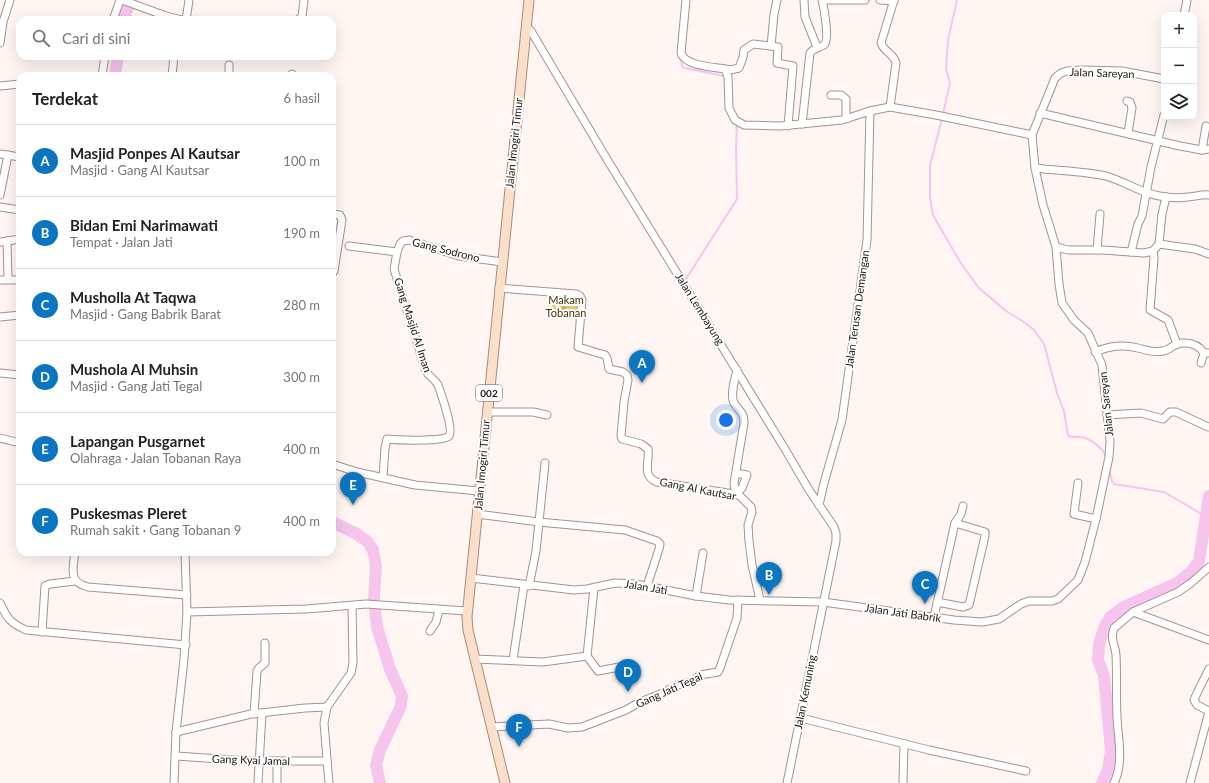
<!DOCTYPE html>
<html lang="id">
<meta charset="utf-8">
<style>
body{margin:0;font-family:Lato,sans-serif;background:#f6f6f6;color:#222}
.controls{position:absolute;right:12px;top:12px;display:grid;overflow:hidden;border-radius:8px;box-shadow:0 4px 16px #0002}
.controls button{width:36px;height:36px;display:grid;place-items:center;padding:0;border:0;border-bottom:1px solid #e0e0e0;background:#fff;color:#222;font:20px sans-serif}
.you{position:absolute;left:726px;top:420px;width:14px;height:14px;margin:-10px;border:3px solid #fff;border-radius:50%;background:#1a73e8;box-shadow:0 0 0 6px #1a73e833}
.badge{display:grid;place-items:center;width:26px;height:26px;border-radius:50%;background:#0c75c0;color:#fff;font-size:13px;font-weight:700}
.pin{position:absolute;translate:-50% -33px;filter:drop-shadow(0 1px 2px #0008)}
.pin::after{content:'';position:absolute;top:21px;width:14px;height:12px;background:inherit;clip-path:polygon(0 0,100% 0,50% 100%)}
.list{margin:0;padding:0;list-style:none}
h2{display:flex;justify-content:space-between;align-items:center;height:52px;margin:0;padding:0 16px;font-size:17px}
h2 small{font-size:13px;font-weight:400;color:#767676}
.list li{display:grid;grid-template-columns:26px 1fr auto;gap:12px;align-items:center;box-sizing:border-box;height:72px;padding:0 16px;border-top:1px solid #e0e0e0}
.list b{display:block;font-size:15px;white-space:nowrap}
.list p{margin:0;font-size:13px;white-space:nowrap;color:#767676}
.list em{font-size:13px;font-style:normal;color:#767676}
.icon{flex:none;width:22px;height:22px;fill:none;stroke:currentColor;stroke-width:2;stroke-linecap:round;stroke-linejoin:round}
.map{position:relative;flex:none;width:1209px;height:783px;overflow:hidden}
.search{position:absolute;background:#fff;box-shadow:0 4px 16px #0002;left:16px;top:16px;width:320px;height:44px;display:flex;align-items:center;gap:10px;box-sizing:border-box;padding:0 14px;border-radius:12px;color:#767676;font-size:15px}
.panel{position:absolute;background:#fff;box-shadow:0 4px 16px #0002;left:16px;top:72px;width:320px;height:484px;border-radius:12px}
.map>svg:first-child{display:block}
.cemetery{fill:url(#cemetery-stones)}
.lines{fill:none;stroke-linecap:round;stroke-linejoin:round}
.stream{stroke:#f6c4ec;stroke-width:2}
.river{stroke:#f6c4ec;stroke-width:12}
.minor-casing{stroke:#a7918d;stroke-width:9}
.major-casing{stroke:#aa8b74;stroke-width:11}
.minor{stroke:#fff;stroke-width:7}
.major{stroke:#fadfcb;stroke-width:9}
.labels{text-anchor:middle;stroke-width:4;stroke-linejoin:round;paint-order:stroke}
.shield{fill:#fff;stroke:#615b5a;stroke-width:1}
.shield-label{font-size:10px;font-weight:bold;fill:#1d1513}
.street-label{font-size:11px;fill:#1d1513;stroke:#fff}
.park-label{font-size:11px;fill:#433305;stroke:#fff}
</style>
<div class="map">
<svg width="1209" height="783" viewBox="0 0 1209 783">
<defs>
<pattern id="cemetery-stones" width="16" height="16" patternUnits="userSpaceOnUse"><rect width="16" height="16" fill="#e5c576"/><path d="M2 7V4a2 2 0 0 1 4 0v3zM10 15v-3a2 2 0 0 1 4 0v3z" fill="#c4a865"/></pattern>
</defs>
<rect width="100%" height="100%" fill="#fff5f3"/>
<path class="cemetery" d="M553,294L580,297L578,319L552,318Z"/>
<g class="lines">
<g class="stream">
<path d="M681,57L682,66L684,68L725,76"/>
<path d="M943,114L950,83L946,69L948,40L957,0"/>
<path d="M942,119L930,165V197L933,215L960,262L979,288L1006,311L1027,324L1034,330L1044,344L1057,393L1064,411L1068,436C1073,438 1076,436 1081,437C1090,438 1104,449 1106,457"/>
<path d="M686,279L737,199L736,148L737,124"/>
<path d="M1109,469L1112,481L1114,484L1164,492L1205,516"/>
</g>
<g class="river">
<path d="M123,20L131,0"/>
<path d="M115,76L118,56"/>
<path d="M332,522L355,533L368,542L373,550L376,566L374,600L377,627L390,669L402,696L401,706L380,750L376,765L380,783"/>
<path d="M1102,783L1108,770L1111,750L1104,676L1098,660L1099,645L1104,628L1110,617L1122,608L1177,583L1191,572L1199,561L1209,496"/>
</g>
<g class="minor-casing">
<g id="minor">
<path d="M122,0L166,16L182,20"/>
<path d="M686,0L681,53C685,66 713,67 725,69L728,77L729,108L735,120L744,125L780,126L842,120L870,111L890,107L936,115L1032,135"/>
<path d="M804,0L805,17L817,47"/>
<path d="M823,0H865"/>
<path d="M880,0L894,1"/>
<path d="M1184,15L1187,0"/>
<path d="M113,20L120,0"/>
<path d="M186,20L189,0"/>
<path d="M297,20L302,17L304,0"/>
<path d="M526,26L531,31L608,161L785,449L809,490L834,527L836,533V541L787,783"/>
<path d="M0,43L3,22L10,0"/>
<path d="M771,46L778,47L777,63L793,66L788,126"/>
<path d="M229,65V76"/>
<path d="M725,69L730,70L739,68L743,57L744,50L753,44L771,46L774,14L777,0"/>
<path d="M102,76L105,56"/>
<path d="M172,76L174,56"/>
<path d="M292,76V74"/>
<path d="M0,86L20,84"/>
<path d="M831,95H841L846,99V115L848,118"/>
<path d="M1127,101L1130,102L1132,108L1128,133"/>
<path d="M890,107L896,63C894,54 884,52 881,43L894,0"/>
<path d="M1040,113L1180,146L1202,150L1209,149"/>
<path d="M802,124L810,53C813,48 819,48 824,45C830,40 824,8 822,0"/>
<path d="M1202,150L1206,126"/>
<path d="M0,154L20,157"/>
<path d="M1035,168C1059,171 1083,171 1106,176C1127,182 1143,195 1166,197C1173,198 1181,198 1188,197C1195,197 1201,194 1209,195"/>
<path d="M0,195L8,155"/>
<path d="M0,207L20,210"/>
<path d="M332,214L340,215L342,220L334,271L332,274"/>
<path d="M7,241L8,279"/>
<path d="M0,242L20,239"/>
<path d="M1159,244L1162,214L1166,197"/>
<path d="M349,246L397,252"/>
<path d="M1056,247L1068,250H1103L1144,253L1153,251L1159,244L1195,249L1209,254"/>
<path d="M1097,250L1100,214"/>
<path d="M1153,251L1154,258L1150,310L1168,320L1177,344"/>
<path d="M1131,252L1138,224L1142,216L1151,167L1164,115"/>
<path d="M0,280H20"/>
<path d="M499,288L576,294L580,296L582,300L578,347L605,355L607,358L609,369L623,372L627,375L628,380L624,402L621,436L622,439L641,444L648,449C650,462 641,476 657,482L734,494L740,496L751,507L752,512L748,525L749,541L752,565L760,600"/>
<path d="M0,317L20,315"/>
<path d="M1095,352C1110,346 1122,344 1138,348C1146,350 1154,353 1163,351C1171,350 1174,342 1185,343C1193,343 1200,347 1204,353H1209"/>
<path d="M1201,363L1204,353"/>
<path d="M0,373L20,375"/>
<path d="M487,412H533L547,415"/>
<path d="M1107,415L1141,413L1163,419L1170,412H1176L1208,427"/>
<path d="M0,438L20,443"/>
<path d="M545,463L539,522L625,530L657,541L660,544L659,549L647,586"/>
<path d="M332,464L357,472L415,485L479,491"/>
<path d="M736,473L747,475L742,488L740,490L735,489L734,483L744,423C745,413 738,410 734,403C730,394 735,379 737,370"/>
<path d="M383,477L385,448L387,439C397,440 443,442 449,436C454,430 441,393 438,385C435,379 429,377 426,371L394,269L397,252L400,244L403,241L409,240L459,256L502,262"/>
<path d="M1078,483L1074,514L1096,519"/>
<path d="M819,505L824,483L842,420L867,240L870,111"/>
<path d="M477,514L539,522L536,551L529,586"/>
<path d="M75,552C73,569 68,582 88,587L187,595"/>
<path d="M471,578L574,590L587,589L615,583L636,584L696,596L729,600L823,602L954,620L982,622L999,619L1021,604L1029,601H1052L1058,599L1078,580L1085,562L1096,519L1109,457L1110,441L1102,365L1088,333L1074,320L1062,303L1059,284L1056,247L1043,205L1035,168L1032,135L1055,78L1061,73L1067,71L1083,70L1122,71L1164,79"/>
<path d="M594,588L587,656L598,671L619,667"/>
<path d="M696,596L703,553"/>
<path d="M937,602L963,607L969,605L985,536V532L955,523"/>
<path d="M0,603C7,618 10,623 26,630L186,645"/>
<path d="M187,612L306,609L366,604L467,611"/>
<path d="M1133,612L1209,640"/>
<path d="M934,617L955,523L961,514L963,506"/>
<path d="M430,631L436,622L439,610"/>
<path d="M42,632L45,586L50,584L75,581"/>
<path d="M475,659L543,662L587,656"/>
<path d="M513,660L524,585"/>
<path d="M1209,669L1197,693L1194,700L1197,705L1209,711"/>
<path d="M254,714L257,671L259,668L265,663V643"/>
<path d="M801,718L929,750L1026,771"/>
<path d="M491,727L549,724L568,728L582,727L626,710L638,703L663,693L677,685L692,682L700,675L718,672L720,668L737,618L738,600"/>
<path d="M176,732L251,714L305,708L327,707"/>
<path d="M176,756L249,761H327"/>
<path d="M174,783L176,732L184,659L187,612L185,552"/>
<path d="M258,783L262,713"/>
<path d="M277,783V761"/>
<path d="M329,783L324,723L327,707L351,673L353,663L352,606"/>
<path d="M903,783L904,744"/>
<path d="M1114,783C1124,762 1118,739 1117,717C1116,696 1117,675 1116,655C1115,643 1110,641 1114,628L1133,612L1178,592L1191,583L1209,567"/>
<path d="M1190,783L1209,712"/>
</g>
</g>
<g class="major-casing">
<path id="major" d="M505,783L468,630L467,617L529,0"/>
</g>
<use href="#minor" class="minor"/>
<use href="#major" class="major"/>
</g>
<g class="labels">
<rect class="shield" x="476" y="385" width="26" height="16" rx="3"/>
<g class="shield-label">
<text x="489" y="397">002</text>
</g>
<g class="street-label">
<text transform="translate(1102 73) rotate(2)" y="4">Jalan Sareyan</text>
<text transform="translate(514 143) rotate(-84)" y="4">Jalan Imogiri Timur</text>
<text transform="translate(446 250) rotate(14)" y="4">Gang Sodrono</text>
<text transform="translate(700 309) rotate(58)" y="4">Jalan Lembayung</text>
<text transform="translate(857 309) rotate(-82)" y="4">Jalan Terusan Demangan</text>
<text transform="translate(413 325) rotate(72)" y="4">Gang Masjid Al Iman</text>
<text transform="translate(1106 404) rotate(-96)" y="4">Jalan Sareyan</text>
<text transform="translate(482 465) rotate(-85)" y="4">Jalan Imogiri Timur</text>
<text transform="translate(698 489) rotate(11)" y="4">Gang Al Kautsar</text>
<text transform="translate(646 587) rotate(9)" y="4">Jalan Jati</text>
<text transform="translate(903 613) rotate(8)" y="4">Jalan Jati Babrik</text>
<text transform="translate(669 690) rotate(-24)" y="4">Gang Jati Tegal</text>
<text transform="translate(805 692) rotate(-79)" y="4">Jalan Kemuning</text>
<text transform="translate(251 760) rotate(2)" y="4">Gang Kyai Jamal</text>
</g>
<g class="park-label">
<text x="566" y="304">Makam<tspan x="566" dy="13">Tobanan</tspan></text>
</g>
</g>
</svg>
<div class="controls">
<button>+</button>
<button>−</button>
<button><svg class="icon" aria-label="layers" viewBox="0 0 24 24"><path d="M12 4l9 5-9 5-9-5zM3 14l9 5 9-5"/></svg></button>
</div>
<div class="you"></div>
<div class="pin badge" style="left:642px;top:383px">A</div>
<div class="pin badge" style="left:769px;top:595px">B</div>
<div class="pin badge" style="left:925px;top:604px">C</div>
<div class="pin badge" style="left:628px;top:692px">D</div>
<div class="pin badge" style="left:353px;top:505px">E</div>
<div class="pin badge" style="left:519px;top:747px">F</div>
<div class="search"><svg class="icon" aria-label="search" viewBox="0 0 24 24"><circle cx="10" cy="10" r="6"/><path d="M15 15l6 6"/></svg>Cari di sini</div>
<section class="panel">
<h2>Terdekat<small>6 hasil</small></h2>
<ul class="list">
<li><span class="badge">A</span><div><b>Masjid Ponpes Al Kautsar</b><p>Masjid · Gang Al Kautsar</p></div><em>100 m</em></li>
<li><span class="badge">B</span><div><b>Bidan Emi Narimawati</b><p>Tempat · Jalan Jati</p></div><em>190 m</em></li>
<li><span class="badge">C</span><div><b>Musholla At Taqwa</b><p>Masjid · Gang Babrik Barat</p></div><em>280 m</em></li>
<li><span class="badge">D</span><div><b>Mushola Al Muhsin</b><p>Masjid · Gang Jati Tegal</p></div><em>300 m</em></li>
<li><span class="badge">E</span><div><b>Lapangan Pusgarnet</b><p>Olahraga · Jalan Tobanan Raya</p></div><em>400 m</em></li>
<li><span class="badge">F</span><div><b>Puskesmas Pleret</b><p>Rumah sakit · Gang Tobanan 9</p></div><em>400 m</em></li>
</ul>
</section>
</div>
